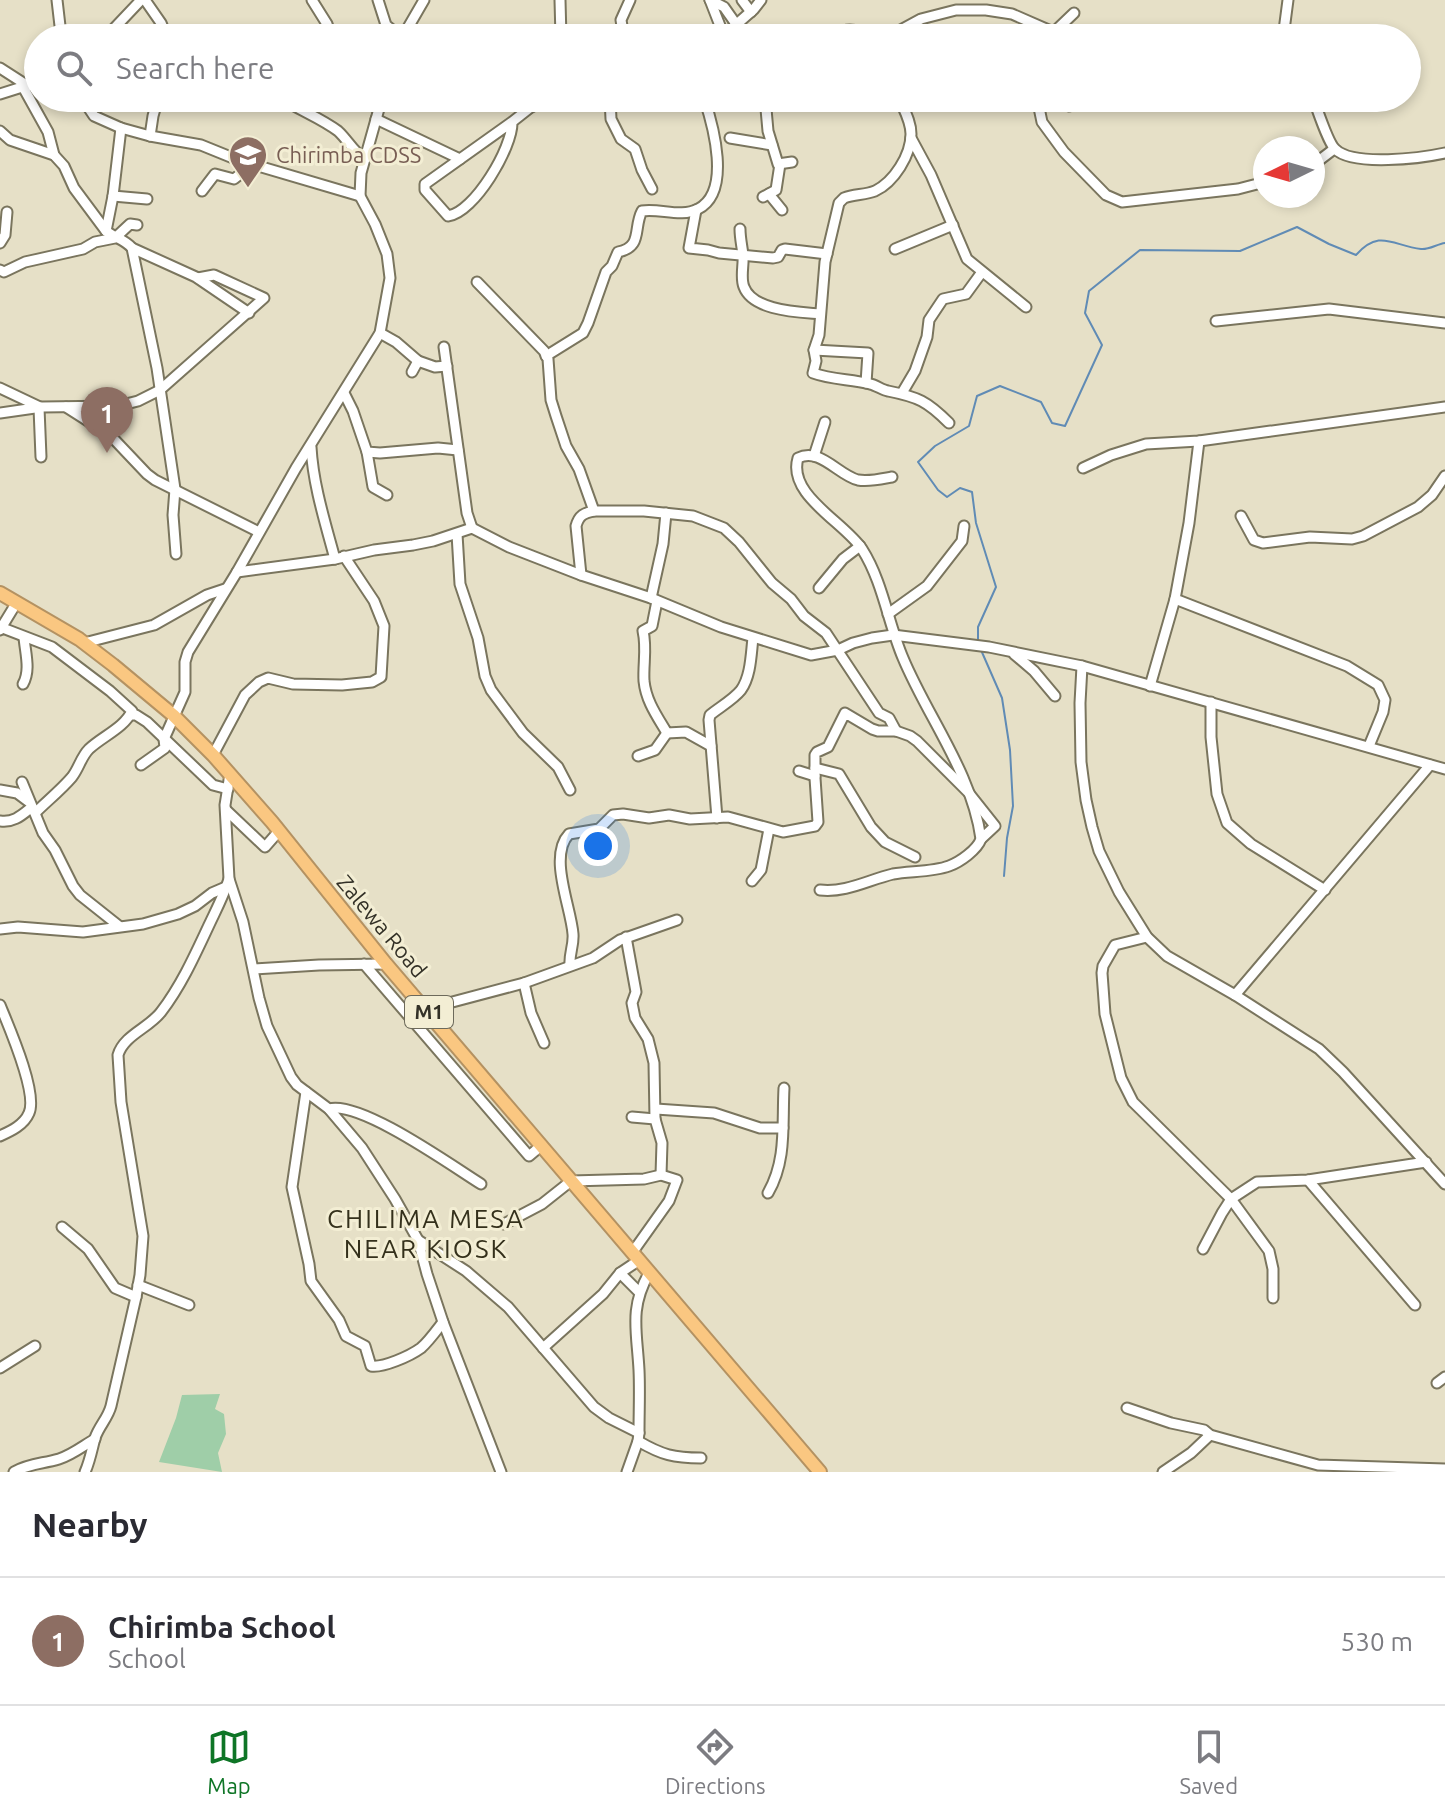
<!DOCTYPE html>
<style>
body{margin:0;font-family:Ubuntu,sans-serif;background:#f2f2f3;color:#2b2b33}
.compass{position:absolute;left:1253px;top:136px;width:72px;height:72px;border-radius:50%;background:#fff;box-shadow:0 4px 12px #0003;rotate:265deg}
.you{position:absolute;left:598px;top:846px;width:28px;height:28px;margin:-20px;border:6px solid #fff;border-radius:50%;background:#1a73e8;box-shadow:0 0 0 12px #1a73e833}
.badge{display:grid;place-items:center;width:52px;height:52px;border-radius:50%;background:#0e7526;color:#fff;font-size:26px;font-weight:700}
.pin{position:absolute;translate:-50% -66px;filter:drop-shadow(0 2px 4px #0008)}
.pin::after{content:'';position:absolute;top:42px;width:28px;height:24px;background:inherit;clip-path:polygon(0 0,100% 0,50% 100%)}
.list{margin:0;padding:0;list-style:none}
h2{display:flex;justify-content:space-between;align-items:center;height:104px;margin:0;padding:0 32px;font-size:34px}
h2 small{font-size:26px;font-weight:400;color:#7c7c81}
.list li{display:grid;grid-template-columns:52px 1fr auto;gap:24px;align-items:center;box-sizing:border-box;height:128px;padding:0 32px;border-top:2px solid #e1e1e2}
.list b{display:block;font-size:30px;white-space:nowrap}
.list p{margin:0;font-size:26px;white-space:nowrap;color:#7c7c81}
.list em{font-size:26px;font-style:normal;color:#7c7c81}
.icon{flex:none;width:44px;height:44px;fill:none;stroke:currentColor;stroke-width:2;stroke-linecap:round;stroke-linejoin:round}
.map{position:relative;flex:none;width:1445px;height:1472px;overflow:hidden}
.search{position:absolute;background:#fff;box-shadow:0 4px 12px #0003;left:24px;right:24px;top:24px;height:88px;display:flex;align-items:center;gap:20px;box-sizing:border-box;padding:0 28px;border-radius:44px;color:#7c7c81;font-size:30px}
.sheet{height:232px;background:#fff}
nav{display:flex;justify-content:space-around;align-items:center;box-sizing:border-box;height:112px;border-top:2px solid #e1e1e2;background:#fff;font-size:22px;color:#7c7c81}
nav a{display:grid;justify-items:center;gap:4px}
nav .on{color:#0e7526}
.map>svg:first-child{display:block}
.green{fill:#9fcea8}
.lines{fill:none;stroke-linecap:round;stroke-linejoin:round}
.stream{stroke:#608bb5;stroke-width:2}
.minor-casing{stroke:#7a755e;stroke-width:13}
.highway-casing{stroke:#b49262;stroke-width:16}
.minor{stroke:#fff;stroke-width:9}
.highway{stroke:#fac781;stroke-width:12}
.labels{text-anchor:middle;stroke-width:6;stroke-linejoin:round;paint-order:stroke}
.shield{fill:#f3eed4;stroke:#6d6a5b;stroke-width:2}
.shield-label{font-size:20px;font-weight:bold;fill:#333127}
.education-label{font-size:22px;fill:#785e54;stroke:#f3eed4;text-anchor:start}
.street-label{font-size:22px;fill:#333127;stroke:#f3eed4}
.quarter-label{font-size:26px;letter-spacing:2px;fill:#34301b;stroke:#f3eed4}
</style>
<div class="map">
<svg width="1445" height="1472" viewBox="0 0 1445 1472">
<rect width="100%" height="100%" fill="#e6e0c7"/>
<path class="green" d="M220,1394L215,1409L224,1414L226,1434L218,1453L222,1472L159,1462L176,1418L182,1395Z"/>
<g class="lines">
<g class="stream">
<path d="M978,640V627L996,587L976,523L972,492L960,488L947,497L938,490L918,462L935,446L969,426L977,396L1000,386L1041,402L1052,423L1065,426L1102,345L1085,313L1089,291L1140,250L1240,251L1297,227L1329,244L1356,255C1380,228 1393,246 1421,249C1429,250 1437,244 1445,243"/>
<path d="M981,650L1002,698L1010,750L1013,806L1007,838L1004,876"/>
</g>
<g class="minor-casing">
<g id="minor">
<path d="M57,0L60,26L64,38"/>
<path d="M145,0L161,23L167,38"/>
<path d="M312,0L327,24L332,38"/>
<path d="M378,0L386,25L402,38"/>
<path d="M560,0L561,38"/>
<path d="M710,0L724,36"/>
<path d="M710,0L724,7L736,24"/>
<path d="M742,0L751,12"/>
<path d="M1051,35L1074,13"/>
<path d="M507,37L516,38"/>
<path d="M105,38L141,0"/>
<path d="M402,38L424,0"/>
<path d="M624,38L621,20L630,0"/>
<path d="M721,38L754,9L761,0"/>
<path d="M821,38C842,31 852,24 870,38"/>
<path d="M886,38L921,19L956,10H986L1012,14L1067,38"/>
<path d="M1283,38L1288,0"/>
<path d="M0,68L28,86"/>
<path d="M23,87L48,132L54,155"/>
<path d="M0,94L38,82"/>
<path d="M82,98L94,116L121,128L150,136L201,145L238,160L360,196"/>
<path d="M281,98C299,110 321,118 338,131C348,140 353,152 365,159"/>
<path d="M358,98L364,103L379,108"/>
<path d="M610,98L611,119L621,139L635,149L642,170L652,189"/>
<path d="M765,98L768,131L778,164L792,162"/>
<path d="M899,98C904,110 911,121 911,134C911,155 894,182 875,191C865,195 854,194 844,198L839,203L825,262L819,335L814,350L816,361L813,373C832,380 851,379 870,384C876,385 882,390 888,391C918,397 927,401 949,423"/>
<path d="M1037,98L1042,122L1064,152L1106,195L1122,202L1238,189L1265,182"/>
<path d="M1121,98V101"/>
<path d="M1313,98C1317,108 1328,143 1335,149C1353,167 1422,158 1445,153"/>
<path d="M1096,105V98"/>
<path d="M1069,106L1070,98"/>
<path d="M531,107L553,98"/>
<path d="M376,119L460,159"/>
<path d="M512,122C513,147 474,213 448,216L425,190V184L512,122L531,107L536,98"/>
<path d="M121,128L113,196L106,231C115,238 124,239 132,248L157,368L175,489L173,515L176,554"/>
<path d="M0,131L10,140L54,155L64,166L74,188L106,231"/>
<path d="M150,136L153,116L158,98"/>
<path d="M730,138L772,145"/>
<path d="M911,138L931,175L967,259L1026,307"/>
<path d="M1313,165L1334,149"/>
<path d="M202,191L215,174L234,179L253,164"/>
<path d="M769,194L782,210"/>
<path d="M113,196L147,199"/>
<path d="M763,197L776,190L780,164"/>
<path d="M696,210L689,248L708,250L719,253L773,258L778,257L782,250L785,249L827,254"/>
<path d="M740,229C740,238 742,246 743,255C744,265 740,278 744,287C753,311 799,312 820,314"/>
<path d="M0,243L5,235L7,212"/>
<path d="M132,248L196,277L249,313"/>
<path d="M895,249L953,225"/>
<path d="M0,270L4,272L25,262L83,249L95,242L115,238L130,224L137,225"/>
<path d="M477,282L544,351L548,359L551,400L556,416L566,446L579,469L594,511"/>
<path d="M1216,321L1329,309L1445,323"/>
<path d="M380,333L396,342L418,361"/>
<path d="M444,347L467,513L472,528"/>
<path d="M814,350L868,353L866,383"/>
<path d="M546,356L583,333L588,323L606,272L612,266L618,252C643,247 633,228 642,211C660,208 681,218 698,209C732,192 713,125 704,98"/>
<path d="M412,372L418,361L435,367L447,366"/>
<path d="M0,388L40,407"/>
<path d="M344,393L353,411L367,452L380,453L438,448L458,450"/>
<path d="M902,393L915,371L927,337L929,320L943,299L966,294L982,272"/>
<path d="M66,407L110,435L147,474L155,480L259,532"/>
<path d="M39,408L41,457"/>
<path d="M0,413L42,407L118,406L138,401L160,390L264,298L214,275L198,278"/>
<path d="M311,447C313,484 325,522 335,559"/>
<path d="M367,452L373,487L387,495"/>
<path d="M814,456L825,422"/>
<path d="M1083,468L1111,455L1146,444L1199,441L1445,407"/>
<path d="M1241,516L1254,540L1263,543L1310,537L1352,539L1363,536L1418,507L1432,495L1445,476"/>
<path d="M457,534L460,584L478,638L485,676L491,690L523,733L558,767L570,790"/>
<path d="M237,572L335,559L374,550L413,545L433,541L472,528L509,547L581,575L651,598L721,627L811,655L838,650L853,643L872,638L893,635L989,647L1082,666L1445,769"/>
<path d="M581,575L576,526C579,515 584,513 594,511H644L693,516L724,528L739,542L772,583L791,599L804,616L826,633L879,713L889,718L896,731"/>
<path d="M819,588L843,559L860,546"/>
<path d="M651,598L663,544L666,513"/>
<path d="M1175,599L1347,666L1378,685L1385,700L1383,712L1369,746"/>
<path d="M657,601L652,626L643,631C647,648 643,664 644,681C646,701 657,716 667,733L686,732L711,746"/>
<path d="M888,614L927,586L962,541L964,526"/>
<path d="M0,627L52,647L110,691L132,711C124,728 103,736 89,749C81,757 79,768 72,777C61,790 47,801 35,813"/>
<path d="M0,630L17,602"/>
<path d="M84,643L154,625L207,595L225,589"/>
<path d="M1014,654L1034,671L1055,696"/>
<path d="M1082,666L1080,703L1081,762L1086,800L1092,827L1099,851L1119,892L1147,937L1167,956L1235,995L1319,1049L1343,1072L1445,1184"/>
<path d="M23,684C31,670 25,652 24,637"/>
<path d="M1150,686L1175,599L1189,523L1199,441"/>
<path d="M1211,702V737L1217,794L1227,823L1251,844L1325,890"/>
<path d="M131,715H136L147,722L213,785L228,789"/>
<path d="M213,755L245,695L259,682L268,678L293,684L342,685L372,682L381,677L384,626L374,601L344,556"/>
<path d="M638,756L655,750L667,733"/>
<path d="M141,765L165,748L164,739L185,692V662L188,652L237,572L296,468L380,333L390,278L387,254L375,224L360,196L361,173L382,98"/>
<path d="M815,768L839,774L871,827L885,842L915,857"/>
<path d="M799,771L815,776"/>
<path d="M230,774L225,805L229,879L243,922L259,998L267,1026L291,1077L297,1085L329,1109L362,1148L395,1199L418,1240L427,1274L443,1322L501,1472"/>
<path d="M22,782L43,833L55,850L73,886L80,895L119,926"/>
<path d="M0,790L17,793L29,802"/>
<path d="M226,810L265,847L279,831"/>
<path d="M717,818L709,720L710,715C720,707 734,699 741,690C751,676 751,654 753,638"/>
<path d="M0,821C14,823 22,815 32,807"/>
<path d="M752,881L761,870L769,829"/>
<path d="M820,890C846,893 868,880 893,874C910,871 933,872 949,866C960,862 977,850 981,839C972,773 928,718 903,658C888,623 883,582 862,549C844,522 787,495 798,458C820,447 838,475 858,480C869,482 881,479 892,477"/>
<path d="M0,929L18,927L83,932L143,924L178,914L195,906L212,893L226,887"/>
<path d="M626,937L636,992L632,1003L635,1018L648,1039L654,1063L655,1119"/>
<path d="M1147,937L1115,945L1103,966L1102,973L1105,1014L1121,1078L1133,1102L1231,1199L1269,1251L1273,1269V1298"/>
<path d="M364,964L529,1156L542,1145"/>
<path d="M570,965C569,954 574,945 573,934C571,907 548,856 569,834L599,829L613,815L623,814L649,818L669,815L690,819L728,817L783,832L815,826L818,822L815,778V755L817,752L828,747L845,713L872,729L878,731H896L910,736L917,741L968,792L995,826L981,839"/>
<path d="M254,969L319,965L386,964"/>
<path d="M524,983L531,1013L544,1043"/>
<path d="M1235,995L1430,765"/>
<path d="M0,1005C9,1027 38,1093 29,1113C24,1125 11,1131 0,1136"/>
<path d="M426,1009L524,983L593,958L620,940L677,920"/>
<path d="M306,1092L292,1187L309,1264L311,1281L339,1320L346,1336L365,1346L371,1366C383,1368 410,1356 421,1348C429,1341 436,1331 443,1322"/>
<path d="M329,1109C360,1100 452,1166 481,1184"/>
<path d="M656,1109L714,1113L760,1128H783"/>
<path d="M632,1117L655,1119L662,1143L661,1175"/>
<path d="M1308,1180L1415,1305"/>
<path d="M768,1193C787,1160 782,1125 784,1088"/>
<path d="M504,1224L542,1204L571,1181L644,1179L661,1175L677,1180L669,1201L632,1253"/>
<path d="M62,1227L88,1249L115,1288L136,1297"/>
<path d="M418,1240L466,1271L508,1307L594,1407L609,1418L639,1433"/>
<path d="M1203,1249L1222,1213L1231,1199L1257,1182L1308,1180L1426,1162"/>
<path d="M620,1273L639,1292"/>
<path d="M138,1285L189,1305"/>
<path d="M543,1348L603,1294L620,1273L638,1261"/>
<path d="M0,1368L35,1346"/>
<path d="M1437,1383L1445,1377"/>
<path d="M1127,1408L1171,1423L1204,1430L1210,1435L1318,1465L1445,1469"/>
<path d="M638,1441C662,1455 674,1458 701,1458"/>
<path d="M14,1472C30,1463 42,1464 59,1459C72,1455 83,1446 95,1439"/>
<path d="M85,1472C90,1461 92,1449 95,1438C99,1426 108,1418 111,1406L136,1297L140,1275L143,1236L121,1102L118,1055C124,1035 149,1028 161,1012C181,986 195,955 209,925C216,910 224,895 229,879"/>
<path d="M627,1472L638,1441L639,1433C639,1412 640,1391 639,1370C637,1331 629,1309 649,1273"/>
<path d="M1163,1472L1191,1453L1210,1435"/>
</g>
</g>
<g class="highway-casing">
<path id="highway" d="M0,593L79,639L113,665L173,715L213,755L272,822L386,964L820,1472"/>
</g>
<use href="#minor" class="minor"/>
<use href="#highway" class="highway"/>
</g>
<defs>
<g id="school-pin" transform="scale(2)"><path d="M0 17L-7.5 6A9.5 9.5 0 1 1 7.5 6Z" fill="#8d6e63" stroke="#f3eed4"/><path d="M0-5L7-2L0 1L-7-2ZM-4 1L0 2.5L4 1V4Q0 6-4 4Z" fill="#fff"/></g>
</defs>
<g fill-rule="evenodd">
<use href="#school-pin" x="248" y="155"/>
</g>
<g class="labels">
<rect class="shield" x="405" y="996" width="48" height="32" rx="6"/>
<g class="shield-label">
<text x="429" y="1019">M1</text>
</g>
<g class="education-label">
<text x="276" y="163">Chirimba CDSS</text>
</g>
<g class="street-label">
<text transform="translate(382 926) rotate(50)" y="8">Zalewa Road</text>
</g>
<g class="quarter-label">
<text x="426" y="1228">CHILIMA MESA<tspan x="426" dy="30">NEAR KIOSK</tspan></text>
</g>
</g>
</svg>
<svg class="compass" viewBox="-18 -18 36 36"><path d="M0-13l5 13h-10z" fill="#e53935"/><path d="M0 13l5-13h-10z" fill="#7c7c81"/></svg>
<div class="you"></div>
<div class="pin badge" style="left:107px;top:453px;background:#8d6e63">1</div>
<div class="search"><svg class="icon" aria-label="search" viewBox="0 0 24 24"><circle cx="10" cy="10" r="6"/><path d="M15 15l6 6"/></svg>Search here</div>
</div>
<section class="sheet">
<h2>Nearby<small></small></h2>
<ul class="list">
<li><span class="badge" style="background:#8d6e63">1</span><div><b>Chirimba School</b><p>School</p></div><em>530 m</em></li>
</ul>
</section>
<nav>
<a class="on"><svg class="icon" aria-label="map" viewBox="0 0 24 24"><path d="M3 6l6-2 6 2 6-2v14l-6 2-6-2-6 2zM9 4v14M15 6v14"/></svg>Map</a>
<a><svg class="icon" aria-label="directions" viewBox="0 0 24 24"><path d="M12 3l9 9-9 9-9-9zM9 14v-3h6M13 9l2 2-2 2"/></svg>Directions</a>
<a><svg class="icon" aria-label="saved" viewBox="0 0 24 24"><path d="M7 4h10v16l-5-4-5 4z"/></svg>Saved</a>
</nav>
